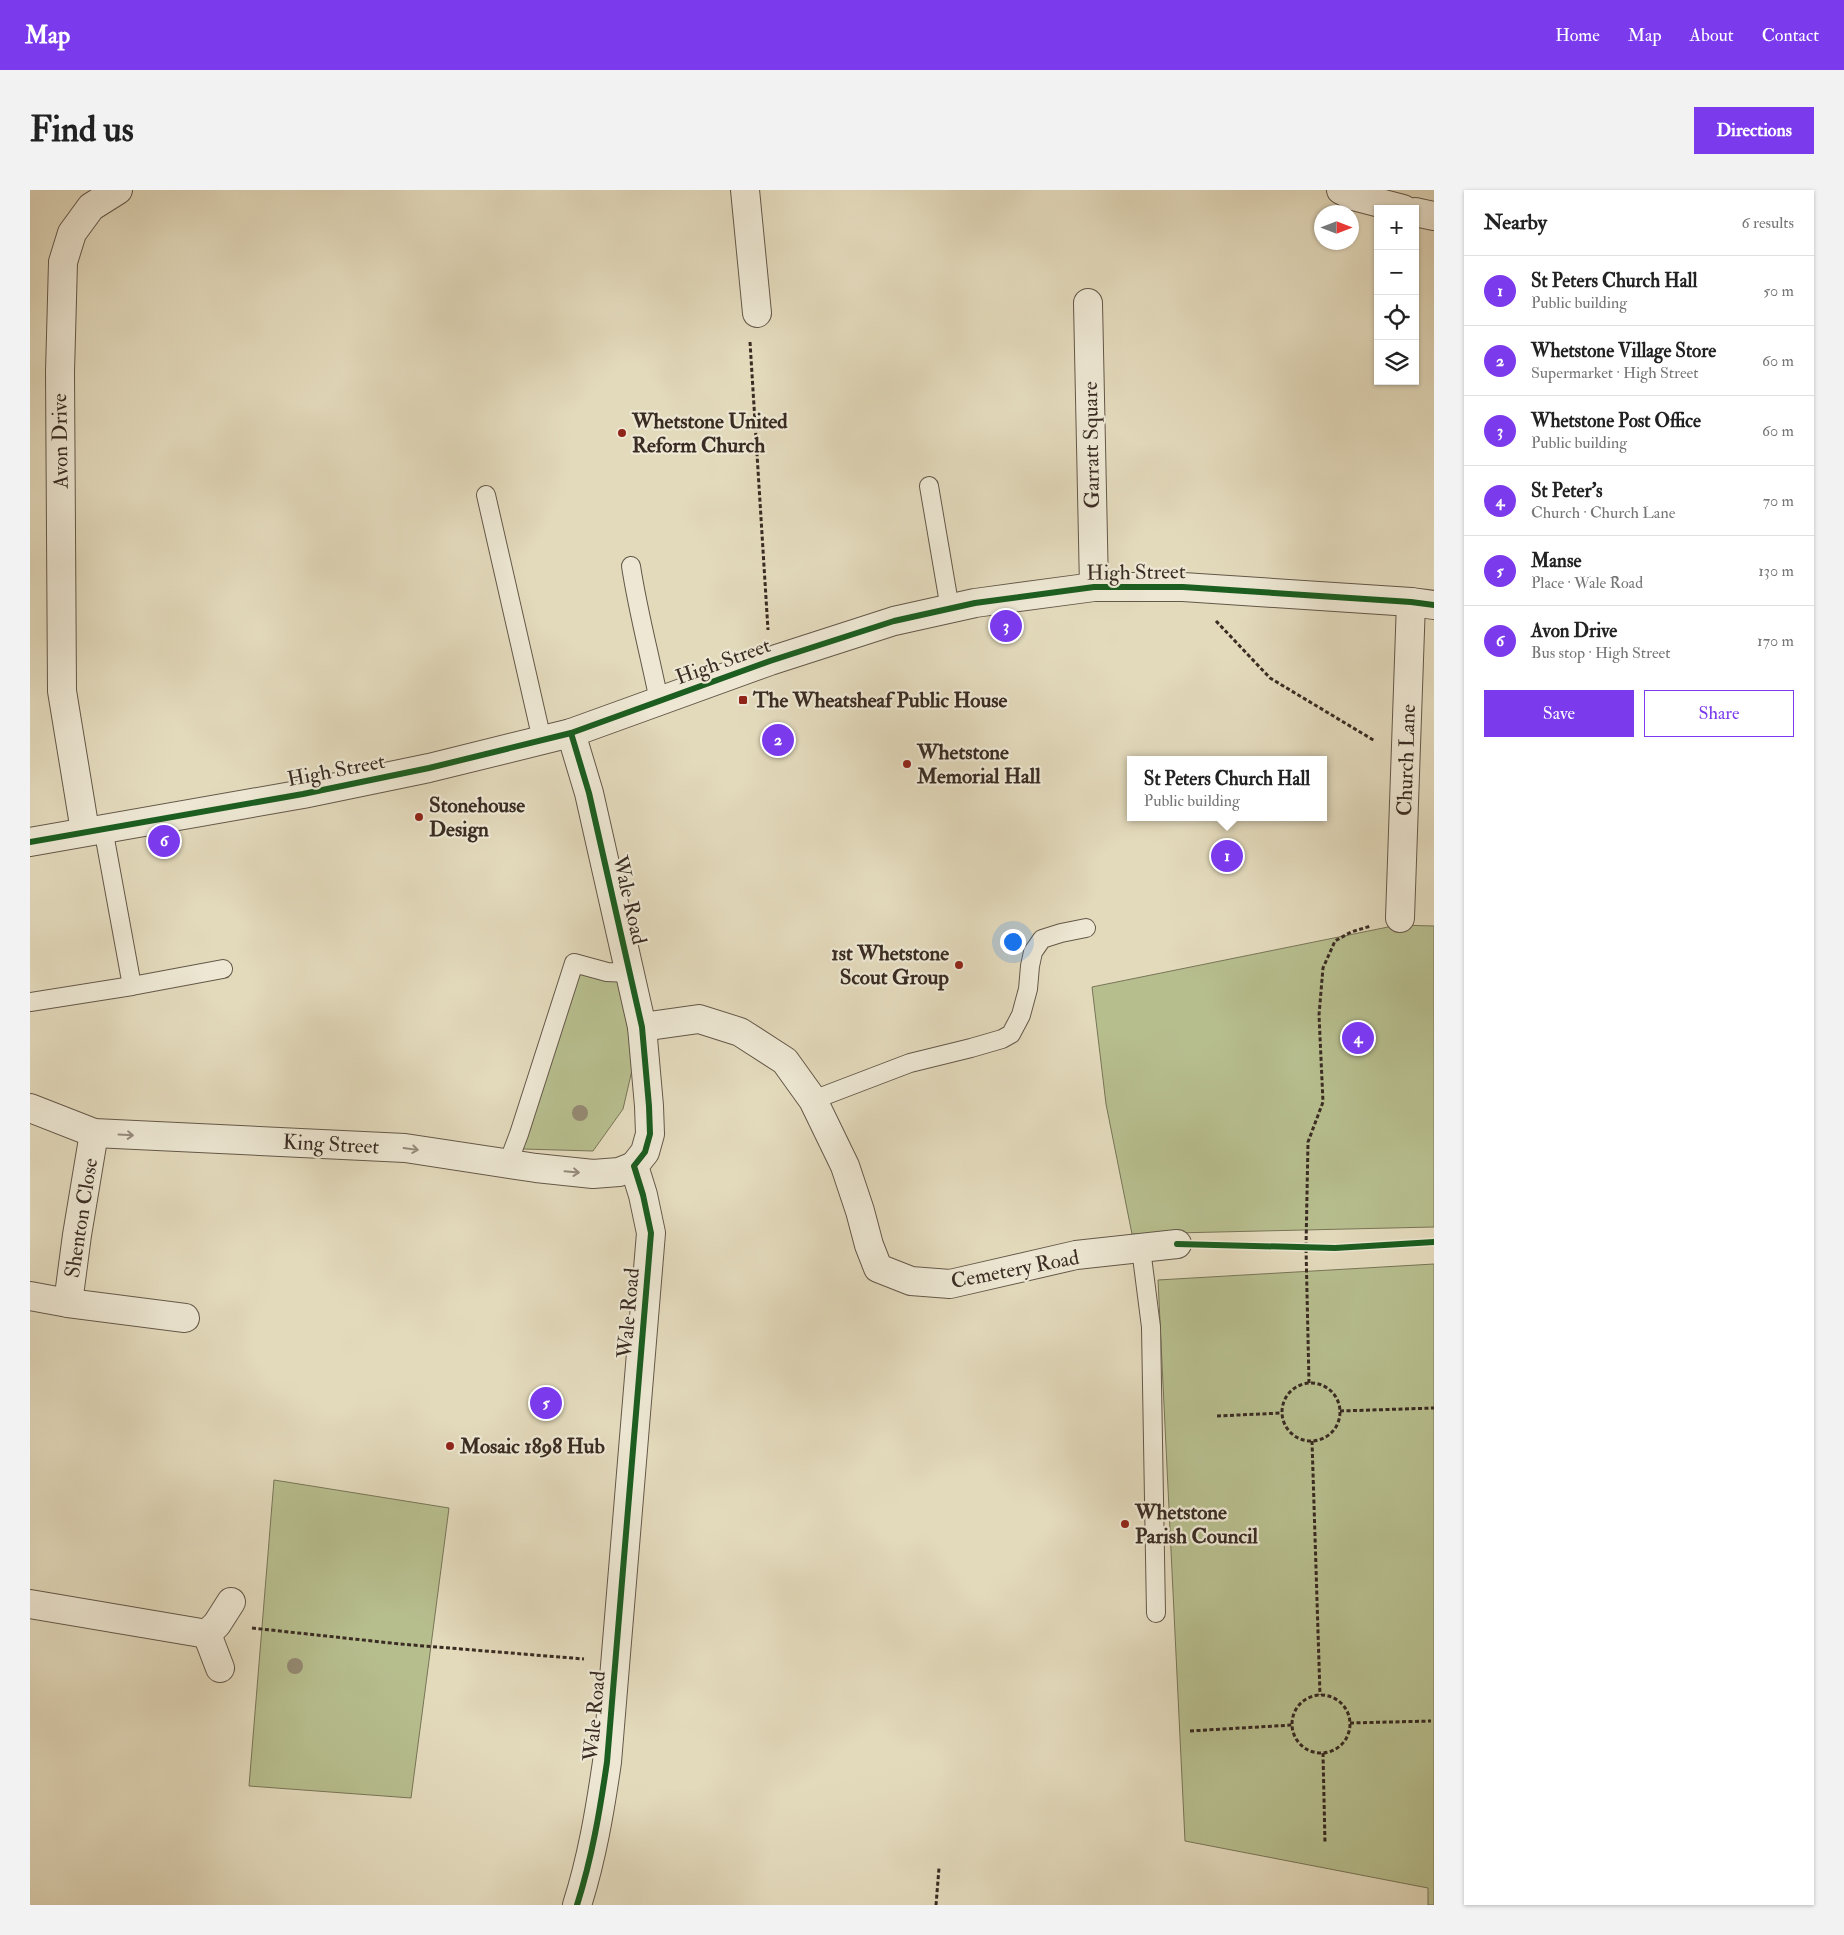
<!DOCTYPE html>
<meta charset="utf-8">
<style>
body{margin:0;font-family:"IM FELL Double Pica",serif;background:#f2f2f2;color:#222}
.controls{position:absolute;right:15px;top:15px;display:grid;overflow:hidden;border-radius:0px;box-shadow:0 1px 4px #0004}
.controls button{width:45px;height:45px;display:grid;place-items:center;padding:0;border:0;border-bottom:1px solid #e0e0e0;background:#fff;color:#222;font:25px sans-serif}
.compass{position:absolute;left:1284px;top:15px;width:45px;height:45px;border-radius:50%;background:#fff;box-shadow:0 1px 4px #0004;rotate:90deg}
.you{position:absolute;left:982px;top:751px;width:18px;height:18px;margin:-12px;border:4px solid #fff;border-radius:50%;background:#1a73e8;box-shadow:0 0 0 8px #1a73e833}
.badge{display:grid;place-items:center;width:32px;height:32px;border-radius:50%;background:#7c3aed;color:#fff;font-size:16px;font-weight:700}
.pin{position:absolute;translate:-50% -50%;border:2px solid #fff;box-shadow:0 1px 5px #0006}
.popup{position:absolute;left:1097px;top:566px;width:200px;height:65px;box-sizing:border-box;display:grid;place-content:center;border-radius:0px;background:#fff;filter:drop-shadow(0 1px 4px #0005);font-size:16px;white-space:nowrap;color:#767676}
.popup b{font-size:19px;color:#222}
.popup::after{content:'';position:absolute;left:50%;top:100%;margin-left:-10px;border:10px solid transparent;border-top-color:#fff}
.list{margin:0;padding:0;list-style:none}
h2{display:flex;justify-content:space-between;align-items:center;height:65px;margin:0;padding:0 20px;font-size:21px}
h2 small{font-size:16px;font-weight:400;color:#767676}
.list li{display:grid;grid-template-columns:32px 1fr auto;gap:15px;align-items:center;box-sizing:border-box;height:70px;padding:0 20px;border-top:1px solid #e0e0e0}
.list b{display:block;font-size:19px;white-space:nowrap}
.list p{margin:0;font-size:16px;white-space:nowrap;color:#767676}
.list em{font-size:16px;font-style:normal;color:#767676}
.actions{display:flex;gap:10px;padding:15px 20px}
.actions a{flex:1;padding:11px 0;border:1px solid #7c3aed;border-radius:0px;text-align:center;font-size:18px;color:#7c3aed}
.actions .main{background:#7c3aed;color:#fff}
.icon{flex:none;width:28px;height:28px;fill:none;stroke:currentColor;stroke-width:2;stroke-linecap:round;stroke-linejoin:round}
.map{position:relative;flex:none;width:1404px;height:1715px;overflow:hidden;border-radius:0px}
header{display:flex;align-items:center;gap:30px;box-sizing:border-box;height:70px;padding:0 25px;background:#7c3aed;color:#fff}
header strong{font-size:24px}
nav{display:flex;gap:28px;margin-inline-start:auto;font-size:18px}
.intro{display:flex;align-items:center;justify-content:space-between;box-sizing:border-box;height:120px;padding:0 30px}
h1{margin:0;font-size:35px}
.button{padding:12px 22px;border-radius:0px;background:#7c3aed;color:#fff;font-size:18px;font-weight:700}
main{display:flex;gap:30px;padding:0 30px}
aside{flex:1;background:#fff;border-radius:0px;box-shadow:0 1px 4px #0004}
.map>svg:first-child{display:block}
.green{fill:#b7be8e;stroke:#787558}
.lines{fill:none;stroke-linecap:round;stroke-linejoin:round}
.service-casing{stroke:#645849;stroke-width:20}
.minor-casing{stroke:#645849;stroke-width:30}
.tertiary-casing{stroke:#645849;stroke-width:30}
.path{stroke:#3a2c23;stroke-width:3;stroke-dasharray:4 2.5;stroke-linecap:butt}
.service{stroke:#ede7d3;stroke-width:18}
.minor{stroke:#ede7d3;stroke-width:28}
.tertiary{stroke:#ede7d3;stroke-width:28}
.cycleway-casing{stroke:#ede7d3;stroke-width:9}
.cycleway{stroke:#1b5e20;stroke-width:6}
.tree{fill:#948a73}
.oneway{stroke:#948a7b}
.poi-dot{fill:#8f2418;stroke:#ede7d3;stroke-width:2}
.labels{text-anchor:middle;stroke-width:4.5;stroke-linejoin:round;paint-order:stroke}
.poi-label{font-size:21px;font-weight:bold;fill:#3a2c23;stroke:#ede7d3;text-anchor:start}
.street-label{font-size:21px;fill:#3a2c23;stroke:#ede7d3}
</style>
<header>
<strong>Map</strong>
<nav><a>Home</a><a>Map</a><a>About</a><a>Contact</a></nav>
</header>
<div class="intro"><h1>Find us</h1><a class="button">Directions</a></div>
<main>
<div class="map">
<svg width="1404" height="1715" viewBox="0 0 1404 1715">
<rect width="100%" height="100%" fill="#e3dabc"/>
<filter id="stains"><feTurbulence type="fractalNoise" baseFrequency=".004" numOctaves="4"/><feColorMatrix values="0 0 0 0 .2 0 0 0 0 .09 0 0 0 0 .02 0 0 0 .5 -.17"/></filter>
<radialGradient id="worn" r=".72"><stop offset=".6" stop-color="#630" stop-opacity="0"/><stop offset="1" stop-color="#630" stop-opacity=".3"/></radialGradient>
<g class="green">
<path d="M1368,735L1404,736V1037L1102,1044L1076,914L1062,797Z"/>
<path d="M544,773L599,783L612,837L593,919L563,961L494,959L478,973Z"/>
<path d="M1404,1074V1715H1398V1698L1155,1651L1128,1090Z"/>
<path d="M244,1290L419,1318L381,1608L219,1596Z"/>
</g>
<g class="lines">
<g class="service-casing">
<g id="service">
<path d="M899,296L920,419"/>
<path d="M456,305L512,550"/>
<path d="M601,376C608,422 620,466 629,511"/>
<path d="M73,638L102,796"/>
<path d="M0,812L102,796L193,779"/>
<path d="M783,910L880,873L941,858L972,849L981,844L991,825L998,799L1000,776L1003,762L1012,749L1031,743L1056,738"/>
<path d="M478,973L489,944L544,773L577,782L599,783"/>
<path d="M1111,1059L1121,1137L1126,1423"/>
</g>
</g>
<g class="minor-casing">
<g id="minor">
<path d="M715,0L727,123"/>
<path d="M1311,0L1323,6L1373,19"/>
<path d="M1385,22L1404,26"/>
<path d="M1058,113L1064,397"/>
<path d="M541,543L559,603L612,837L619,916L620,944L615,962L604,976L613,1005L621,1043L577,1572C570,1620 562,1668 547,1715"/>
<path d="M55,641L32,501L30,182L33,72L42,43L61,17L88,0"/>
<path d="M1370,728L1381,412"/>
<path d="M612,837L669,829L710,842L755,871L783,910L815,976L830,1021L839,1055L848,1078L881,1091L920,1094L1046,1065L1147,1054"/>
<path d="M0,918L64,943L375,958L506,978L563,984L589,982L604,976"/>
<path d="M0,1106L38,1113L155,1128"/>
<path d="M38,1113L47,1045L64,943"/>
<path d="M0,1414L177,1444L187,1434L201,1412"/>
<path d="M177,1444L190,1478"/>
</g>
</g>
<g class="tertiary-casing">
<path id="tertiary" d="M0,652L273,604L399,578L541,543L740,471L864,431L945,413L1064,397H1153L1381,412L1404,415"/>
</g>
<g class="path">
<path d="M720,152L738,440"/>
<path d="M1186,431L1240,488L1345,551"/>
<path d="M1279,1193L1276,1057L1278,952L1293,912L1289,825L1293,778L1305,751L1321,742L1341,736"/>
<circle cx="1281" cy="1222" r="29"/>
<path d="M1310,1221L1404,1218"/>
<path d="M1187,1226L1252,1223"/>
<path d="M1282,1251L1290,1505"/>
<path d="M222,1438L370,1454L554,1469"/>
<circle cx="1291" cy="1534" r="29"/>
<path d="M1320,1533L1401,1531"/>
<path d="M1160,1541L1262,1535"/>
<path d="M1293,1563L1295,1653"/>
<path d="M906,1715L909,1678"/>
</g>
<use href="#service" class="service"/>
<use href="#minor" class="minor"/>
<use href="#tertiary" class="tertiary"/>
<g class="cycleway-casing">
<g id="cycleway">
<path d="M541,543L559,603L612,837L619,916L620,944L615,962L604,976L613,1005L621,1043L577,1572C570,1620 562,1668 547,1715"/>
<path d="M0,652L273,604L399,578L541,543L740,471L864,431L945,413L1064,397H1153L1381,412L1404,415"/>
<path d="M1147,1054L1305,1058L1404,1052"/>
</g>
</g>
<use href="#cycleway" class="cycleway"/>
</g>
<g class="tree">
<circle cx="550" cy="923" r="8"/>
<circle cx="265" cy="1476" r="8"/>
</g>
<defs><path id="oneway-shaft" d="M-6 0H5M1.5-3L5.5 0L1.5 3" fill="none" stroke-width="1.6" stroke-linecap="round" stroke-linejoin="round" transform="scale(1.25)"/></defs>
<g class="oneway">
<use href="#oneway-shaft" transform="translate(96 945) rotate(3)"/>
<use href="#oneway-shaft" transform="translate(381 959) rotate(8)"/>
<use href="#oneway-shaft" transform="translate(542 982) rotate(5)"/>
</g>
<g class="poi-dot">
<circle cx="592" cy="243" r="5"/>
<rect x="708" y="505" width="10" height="10" rx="2.5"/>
<circle cx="877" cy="574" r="5"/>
<circle cx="389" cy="627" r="5"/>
<circle cx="929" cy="775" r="5"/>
<circle cx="420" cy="1256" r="5"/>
<circle cx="1095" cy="1334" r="5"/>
</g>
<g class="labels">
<g class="poi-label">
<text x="602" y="238">Whetstone United<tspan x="602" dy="24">Reform Church</tspan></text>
<text x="723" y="517">The Wheatsheaf Public House</text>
<text x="887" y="569">Whetstone<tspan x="887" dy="24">Memorial Hall</tspan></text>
<text x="399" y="622">Stonehouse<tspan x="399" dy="24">Design</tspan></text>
<text x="919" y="770" text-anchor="end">1st Whetstone<tspan x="919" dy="24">Scout Group</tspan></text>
<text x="430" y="1263">Mosaic 1898 Hub</text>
<text x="1105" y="1329">Whetstone<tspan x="1105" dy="24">Parish Council</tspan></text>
</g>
<g class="street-label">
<text transform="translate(30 251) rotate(-91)" y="7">Avon Drive</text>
<text transform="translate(1061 255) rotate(-91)" y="7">Garratt Square</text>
<text transform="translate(1106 382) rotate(-1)" y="7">High Street</text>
<text transform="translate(693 471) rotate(-20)" y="7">High Street</text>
<text transform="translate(1376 570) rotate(-88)" y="7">Church Lane</text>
<text transform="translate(306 580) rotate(-11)" y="7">High Street</text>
<text transform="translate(600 710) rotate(77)" y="7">Wale Road</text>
<text transform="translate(301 954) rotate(3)" y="7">King Street</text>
<text transform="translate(51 1028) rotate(-81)" y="7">Shenton Close</text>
<text transform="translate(985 1079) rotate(-11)" y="7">Cemetery Road</text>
<text transform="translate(598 1123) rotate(-85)" y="7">Wale Road</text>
<text transform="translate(564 1526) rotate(-85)" y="7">Wale Road</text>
</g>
</g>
<rect width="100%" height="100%" filter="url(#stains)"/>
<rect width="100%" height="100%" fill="url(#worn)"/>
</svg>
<div class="controls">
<button>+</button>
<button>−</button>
<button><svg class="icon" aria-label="locate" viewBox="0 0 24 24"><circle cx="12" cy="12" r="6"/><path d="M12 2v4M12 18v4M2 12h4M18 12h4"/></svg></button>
<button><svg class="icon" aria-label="layers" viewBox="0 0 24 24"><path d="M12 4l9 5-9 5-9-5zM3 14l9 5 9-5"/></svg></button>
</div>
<svg class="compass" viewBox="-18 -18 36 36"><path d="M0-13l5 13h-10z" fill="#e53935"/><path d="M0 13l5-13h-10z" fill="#767676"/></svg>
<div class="you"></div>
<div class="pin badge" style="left:1197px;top:666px">1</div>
<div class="popup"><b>St Peters Church Hall</b>Public building</div>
<div class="pin badge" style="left:748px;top:550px">2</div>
<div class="pin badge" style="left:976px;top:436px">3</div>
<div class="pin badge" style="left:1328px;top:848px">4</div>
<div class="pin badge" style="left:516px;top:1213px">5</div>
<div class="pin badge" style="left:134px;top:651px">6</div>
</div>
<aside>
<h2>Nearby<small>6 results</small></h2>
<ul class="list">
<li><span class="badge">1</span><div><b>St Peters Church Hall</b><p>Public building</p></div><em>50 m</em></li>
<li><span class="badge">2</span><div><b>Whetstone Village Store</b><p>Supermarket · High Street</p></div><em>60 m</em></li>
<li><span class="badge">3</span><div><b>Whetstone Post Office</b><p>Public building</p></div><em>60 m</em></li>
<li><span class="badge">4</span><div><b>St Peter's</b><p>Church · Church Lane</p></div><em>70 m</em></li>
<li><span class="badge">5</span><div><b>Manse</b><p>Place · Wale Road</p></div><em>130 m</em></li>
<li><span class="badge">6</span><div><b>Avon Drive</b><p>Bus stop · High Street</p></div><em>170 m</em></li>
</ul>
<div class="actions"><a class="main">Save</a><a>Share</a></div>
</aside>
</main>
